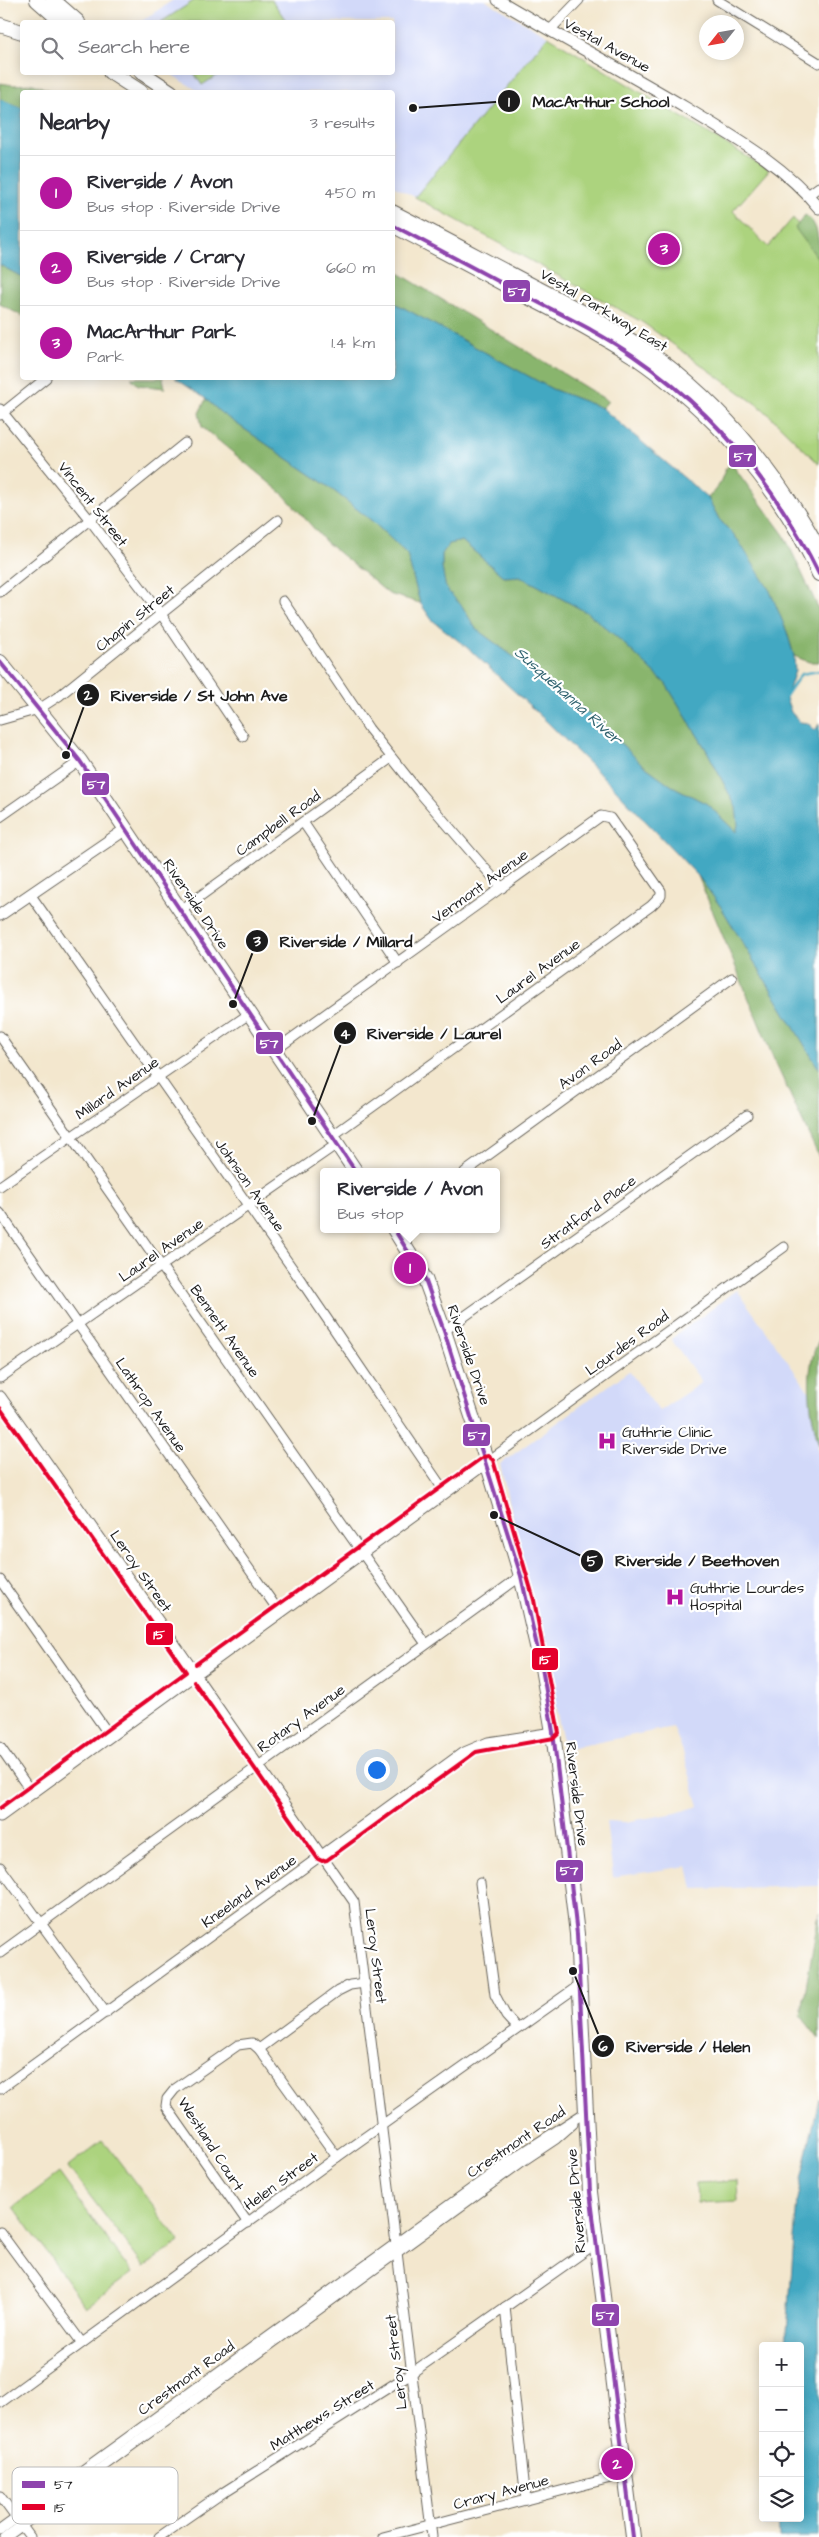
<!DOCTYPE html>
<meta charset="utf-8">
<style>
body{margin:0;font-family:"Architects Daughter",sans-serif;background:#f2f2f3;color:#2b2b33}
.controls{position:absolute;right:15px;bottom:15px;display:grid;overflow:hidden;border-radius:5px;box-shadow:0 2px 12px #0003}
.controls button{width:45px;height:45px;display:grid;place-items:center;padding:0;border:0;border-bottom:1px solid #e1e1e2;background:#fff;color:#2b2b33;font:25px sans-serif}
.compass{position:absolute;left:699px;top:15px;width:45px;height:45px;border-radius:50%;background:#fff;box-shadow:0 2px 12px #0003;rotate:239deg}
.you{position:absolute;left:376px;top:1769px;width:18px;height:18px;margin:-12px;border:4px solid #fff;border-radius:50%;background:#1a73e8;box-shadow:0 0 0 8px #1a73e833}
.badge{display:grid;place-items:center;width:32px;height:32px;border-radius:50%;background:#b5179e;color:#fff;font-size:16px;font-weight:700}
.pin{position:absolute;translate:-50% -50%;border:2px solid #fff;box-shadow:0 1px 5px #0006}
.popup{position:absolute;left:320px;top:1168px;width:180px;height:65px;box-sizing:border-box;display:grid;place-content:center;border-radius:5px;background:#fff;filter:drop-shadow(0 1px 4px #0005);font-size:16px;white-space:nowrap;color:#7c7c81}
.popup b{font-size:19px;color:#2b2b33}
.popup::after{content:'';position:absolute;left:50%;top:100%;margin-left:-10px;border:10px solid transparent;border-top-color:#fff}
.list{margin:0;padding:0;list-style:none}
h2{display:flex;justify-content:space-between;align-items:center;height:65px;margin:0;padding:0 20px;font-size:21px}
h2 small{font-size:16px;font-weight:400;color:#7c7c81}
.list li{display:grid;grid-template-columns:32px 1fr auto;gap:15px;align-items:center;box-sizing:border-box;height:75px;padding:0 20px;border-top:1px solid #e1e1e2}
.list b{display:block;font-size:19px;white-space:nowrap}
.list p{margin:0;font-size:16px;white-space:nowrap;color:#7c7c81}
.list em{font-size:16px;font-style:normal;color:#7c7c81}
.icon{flex:none;width:28px;height:28px;fill:none;stroke:currentColor;stroke-width:2;stroke-linecap:round;stroke-linejoin:round}
.map{position:relative;flex:none;width:819px;height:2537px;overflow:hidden}
.search{position:absolute;background:#fff;box-shadow:0 2px 12px #0003;left:20px;top:20px;width:375px;height:55px;display:flex;align-items:center;gap:12px;box-sizing:border-box;padding:0 18px;border-radius:5px;color:#7c7c81;font-size:19px}
.panel{position:absolute;background:#fff;box-shadow:0 2px 12px #0003;left:20px;top:90px;width:375px;height:290px;border-radius:5px}
.map>svg:first-child{display:block}
.built{fill:#d2d9f9}
.green{fill:#acd37e;stroke:#64784d}
.forest{fill:#89b56d;stroke:#526844}
.water{fill:#42a8c2;stroke:#2f626f;fill-rule:evenodd}
.lines{fill:none;stroke-linecap:round;stroke-linejoin:round}
.stream{stroke:#42a8c2;stroke-width:2.5}
.minor-casing{stroke:#67635a;stroke-width:11}
.tertiary-casing{stroke:#67635a;stroke-width:13}
.primary-casing{stroke:#67635a;stroke-width:16}
.minor{stroke:#fff;stroke-width:9}
.tertiary{stroke:#fff;stroke-width:11}
.primary{stroke:#fff;stroke-width:14}
.bus-1-casing{stroke:#fff;stroke-width:8}
.bus-2-casing{stroke:#fff;stroke-width:8}
.bus-1{stroke:#8e44ad;stroke-width:4}
.bus-2{stroke:#e4002b;stroke-width:4}
.labels{text-anchor:middle;stroke-width:4.5;stroke-linejoin:round;paint-order:stroke}
.street-label{font-size:15px;fill:#1c1c1c;stroke:#fff}
.poi-label{font-size:15px;fill:#1c1c1c;stroke:#fff;text-anchor:start}
.water-label{font-size:16px;font-style:italic;fill:#2f626f;stroke:#fff}
.key{fill:#fff;stroke:#bbb;stroke-width:1}
.key-label{font-size:14px;fill:#1c1c1c}
.leader{fill:none;stroke:#1c1c1c;stroke-width:2}
.callout-dot{fill:#1c1c1c;stroke:#fff;stroke-width:2}
.mark-label{font-size:15px;text-anchor:middle;font-weight:bold;fill:#fff}
.callout-label{font-size:16px;text-anchor:middle;font-weight:bold;fill:#1c1c1c;stroke:#fff;stroke-width:4.5;stroke-linejoin:round;paint-order:stroke}
.line-badge{stroke:#fff;stroke-width:2}
.badge-label{font-size:14px;text-anchor:middle;font-weight:bold;fill:#fff}
</style>
<div class="map">
<svg width="819" height="2537" viewBox="0 0 819 2537">
<rect width="100%" height="100%" fill="#fff"/>
<filter id="ink" filterUnits="userSpaceOnUse"><feTurbulence type="fractalNoise" baseFrequency=".02" numOctaves="2"/><feDisplacementMap in="SourceGraphic" scale="10" xChannelSelector="R" yChannelSelector="G"/><feConvolveMatrix kernelMatrix="1 2 1 2 8 2 1 2 1" color-interpolation-filters="sRGB"/></filter>
<filter id="wash" filterUnits="userSpaceOnUse"><feTurbulence type="fractalNoise" baseFrequency=".0096" numOctaves="4" result="noise"/><feDisplacementMap in="SourceGraphic" scale="20" xChannelSelector="R" yChannelSelector="G"/><feGaussianBlur stdDeviation="1.12" result="paint"/><feColorMatrix in="noise" values="0 0 0 0 0 0 0 0 0 0 0 0 0 0 0 0 0 1.4 0 .05"/><feComposite in="paint" operator="in"/></filter>
<g filter="url(#wash)">
<rect width="100%" height="100%" fill="#f3e7ce"/>
<g class="built">
<path d="M173,0H485L548,36L415,197L393,186L392,92H200L169,73L392,72V22H140Z"/>
<path d="M737,1290L815,1400L819,1468V1886L693,1889L688,1866L613,1877L606,1821L625,1822L676,1813L699,1806L682,1749L673,1727L565,1749L500,1464L629,1371L659,1411L702,1382L671,1339Z"/>
</g>
<g class="green">
<path d="M195,0H272L287,22H161Z"/>
<path d="M548,36L769,170L733,211L768,247L793,218L819,252V464L763,409L642,322L415,197Z"/>
<path d="M194,73H221L202,85Z"/>
<path d="M103,2140L180,2242L144,2267L68,2167Z"/>
<path d="M59,2173L132,2273L86,2307L14,2207Z"/>
<path d="M737,2181L738,2201L697,2203L696,2183Z"/>
</g>
<g class="forest">
<path d="M0,83L13,85L33,84L55,92H22V108L0,99Z"/>
<path d="M805,215C819,223 819,242 819,260L795,228Z"/>
<path d="M0,265L22,277V316L0,304Z"/>
<path d="M392,269L608,401L602,408L552,389L393,302Z"/>
<path d="M131,378H163L165,388L138,385Z"/>
<path d="M206,399L221,413L329,487L372,521L407,554L420,603L389,594L326,542L284,495L202,427L199,413Z"/>
<path d="M731,463L784,535L815,601L819,611V662H809L794,656L787,632L738,540L719,519L708,498L719,485L725,470Z"/>
<path d="M462,541L504,577L520,576L588,613L619,639L666,684L707,751L736,807L738,825L736,832L707,804L672,786L643,765L600,723L564,694L476,629L462,606L446,590L442,568V553L449,544Z"/>
<path d="M698,876L721,907L819,1069V1157L775,1062Z"/>
<path d="M819,1340V1445C810,1413 803,1371 819,1340Z"/>
<path d="M819,1913V2039L801,2016Z"/>
</g>
<g class="water">
<path d="M0,99L22,108V277L0,265Z"/>
<path d="M393,302L552,389L602,408L708,498L719,519L738,540L770,591L787,632L794,656L795,671L786,698L791,712L800,722L808,723L815,731L819,724V1069L721,907L698,876L615,789L547,722L470,650L432,620L420,603L407,554L372,521L329,487L221,413L206,399L175,378H392ZM462,541L504,577L520,576L588,613L619,639L666,684L707,751L736,807L738,825L736,832L707,804L672,786L643,765L600,723L564,694L476,629L462,606L446,589L442,568V554L449,544Z"/>
<path d="M819,2098V2537H779L778,2518H800V2346H786L797,2199Z"/>
</g>
<g class="lines">
<path class="stream" d="M784,699L801,674L819,671"/>
</g>
</g>
<g filter="url(#ink)">
<g class="lines">
<g class="minor-casing">
<g id="minor">
<path d="M717,0L819,63"/>
<path d="M550,30L579,0"/>
<path d="M808,195L819,187"/>
<path d="M0,409L90,520L161,614L243,736"/>
<path d="M0,415L46,378"/>
<path d="M0,592L185,443"/>
<path d="M283,601L369,729L420,793L502,888"/>
<path d="M0,720L39,709L59,696L278,520"/>
<path d="M0,817L80,761"/>
<path d="M303,822L398,963"/>
<path d="M30,894L304,1285L445,1492"/>
<path d="M181,910L391,758"/>
<path d="M0,1036L426,1644"/>
<path d="M274,1051L601,816L610,818L661,891V896L651,906L332,1136"/>
<path d="M465,1172L732,978"/>
<path d="M0,1186L249,1014"/>
<path d="M0,1213L280,1613"/>
<path d="M444,1331L747,1115"/>
<path d="M0,1378L337,1144"/>
<path d="M487,1462L784,1247"/>
<path d="M0,1580L110,1736"/>
<path d="M195,1674L354,1902L432,2537"/>
<path d="M0,1747L32,1793"/>
<path d="M0,1867L106,2013"/>
<path d="M480,1883L495,1995L506,2016L517,2028"/>
<path d="M0,1953L521,1576"/>
<path d="M259,2049L338,1991L350,1985L365,1983"/>
<path d="M0,2089L462,1753L488,1742L553,1732"/>
<path d="M248,2223L166,2106L167,2099L175,2089L238,2045L252,2043L259,2049L337,2157"/>
<path d="M0,2232L82,2343"/>
<path d="M505,2307L526,2500"/>
<path d="M0,2403L337,2157L581,1984"/>
<path d="M0,2496L30,2537"/>
<path d="M0,2530L514,2158L586,2112"/>
<path d="M6,2537L520,2163L556,2139L573,2124"/>
<path d="M159,2537L224,2492L413,2372L595,2244"/>
<path d="M383,2537L626,2474"/>
</g>
</g>
<g class="tertiary-casing">
<g id="tertiary">
<path d="M498,0C560,37 624,71 686,108C735,138 783,164 819,208"/>
<path d="M0,915L126,829"/>
<path d="M0,1397L195,1674"/>
<path d="M0,1816L487,1462"/>
</g>
</g>
<g class="primary-casing">
<g id="primary">
<path d="M37,0L62,22"/>
<path d="M53,0L78,22"/>
<path d="M0,25L22,32"/>
<path d="M110,72L141,92"/>
<path d="M141,72L171,92"/>
<path d="M392,212C441,237 489,263 537,288C579,310 623,333 661,361C727,411 779,477 819,549"/>
<path d="M392,225C437,248 482,272 526,296C562,314 598,333 632,355C710,408 781,486 819,574"/>
<path d="M0,662L80,761L356,1172"/>
<path d="M394,1229L425,1279L444,1331L487,1462L521,1576L542,1668L553,1732L577,1934L590,2192L633,2537"/>
</g>
</g>
<use href="#minor" class="minor"/>
<use href="#tertiary" class="tertiary"/>
<use href="#primary" class="primary"/>
<g class="bus-1-casing">
<g id="bus-1">
<path d="M392,225C437,248 482,273 526,296C562,315 599,332 632,355C714,411 776,486 819,574"/>
<path d="M0,662L80,761L356,1172"/>
<path d="M394,1229L425,1279L444,1331L521,1576L542,1668L553,1732L577,1934L590,2192L633,2537"/>
</g>
</g>
<g class="bus-2-casing">
<g id="bus-2">
<path d="M0,1408L186,1672L0,1808"/>
<path d="M194,1682L318,1859L322,1861L327,1860L476,1752L554,1738L559,1733L534,1600L493,1460L488,1456L483,1457L196,1664"/>
</g>
</g>
<use href="#bus-1" class="bus-1"/>
<use href="#bus-2" class="bus-2"/>
</g>
</g>
<defs>
<g id="hospital-bare" transform="scale(1.5)"><path d="M-5-5h3v3.5h4V-5h3V5h-3V1.5h-4V5h-3Z" fill="#b5179e" stroke="#fff" stroke-width="2.5" paint-order="stroke"/></g>
</defs>
<g fill-rule="evenodd">
<use href="#hospital-bare" x="607" y="1441"/>
<use href="#hospital-bare" x="675" y="1597"/>
</g>
<g class="labels">
<g class="street-label">
<text transform="translate(607 45) rotate(29)" y="5">Vestal Avenue</text>
<text transform="translate(604 310) rotate(31)" y="5">Vestal Parkway East</text>
<text transform="translate(93 504) rotate(52)" y="5">Vincent Street</text>
<text transform="translate(135 618) rotate(-39)" y="5">Chapin Street</text>
<text transform="translate(278 823) rotate(-36)" y="5">Campbell Road</text>
<text transform="translate(480 886) rotate(-36)" y="5">Vermont Avenue</text>
<text transform="translate(196 904) rotate(56)" y="5">Riverside Drive</text>
<text transform="translate(538 971) rotate(-36)" y="5">Laurel Avenue</text>
<text transform="translate(590 1064) rotate(-36)" y="5">Avon Road</text>
<text transform="translate(117 1088) rotate(-35)" y="5">Millard Avenue</text>
<text transform="translate(250 1185) rotate(55)" y="5">Johnson Avenue</text>
<text transform="translate(588 1212) rotate(-36)" y="5">Stratford Place</text>
<text transform="translate(161 1250) rotate(-35)" y="5">Laurel Avenue</text>
<text transform="translate(225 1331) rotate(55)" y="5">Bennett Avenue</text>
<text transform="translate(627 1343) rotate(-36)" y="5">Lourdes Road</text>
<text transform="translate(469 1355) rotate(71)" y="5">Riverside Drive</text>
<text transform="translate(151 1405) rotate(55)" y="5">Lathrop Avenue</text>
<text transform="translate(141 1571) rotate(55)" y="5">Leroy Street</text>
<text transform="translate(301 1718) rotate(-36)" y="5">Rotary Avenue</text>
<text transform="translate(577 1794) rotate(83)" y="5">Riverside Drive</text>
<text transform="translate(249 1891) rotate(-36)" y="5">Kneeland Avenue</text>
<text transform="translate(376 1956) rotate(83)" y="5">Leroy Street</text>
<text transform="translate(516 2142) rotate(-34)" y="5">Crestmont Road</text>
<text transform="translate(211 2144) rotate(57)" y="5">Westland Court</text>
<text transform="translate(281 2181) rotate(-36)" y="5">Helen Street</text>
<text transform="translate(576 2201) rotate(-95)" y="5">Riverside Drive</text>
<text transform="translate(396 2362) rotate(-97)" y="5">Leroy Street</text>
<text transform="translate(186 2378) rotate(-36)" y="5">Crestmont Road</text>
<text transform="translate(322 2415) rotate(-32)" y="5">Matthews Street</text>
<text transform="translate(501 2492) rotate(-15)" y="5">Crary Avenue</text>
</g>
<g class="poi-label">
<text x="622" y="1437">Guthrie Clinic<tspan x="622" dy="17">Riverside Drive</tspan></text>
<text x="690" y="1593">Guthrie Lourdes<tspan x="690" dy="17">Hospital</tspan></text>
</g>
<g class="water-label">
<text transform="translate(569 695) rotate(42)" y="6">Susquehanna River</text>
</g>
</g>
<rect x="12" y="2467" width="166" height="57" rx="8" class="key"/>
<rect x="22" y="2481" width="23" height="7" fill="#8e44ad"/>
<rect x="22" y="2504" width="23" height="6" fill="#e4002b"/>
<g class="key-label">
<text x="54" y="2489">57</text>
<text x="54" y="2512">15</text>
</g>
<path class="leader" d="M413 108L509 101M66 755L88 695M233 1004L257 941M312 1121L345 1033M494 1515L592 1561M573 1971L603 2046"/>
<g class="callout-dot">
<circle cx="413" cy="108" r="5"/>
<circle cx="66" cy="755" r="5"/>
<circle cx="233" cy="1004" r="5"/>
<circle cx="312" cy="1121" r="5"/>
<circle cx="494" cy="1515" r="5"/>
<circle cx="573" cy="1971" r="5"/>
<circle cx="509" cy="101" r="12"/>
<circle cx="88" cy="695" r="12"/>
<circle cx="257" cy="941" r="12"/>
<circle cx="345" cy="1033" r="12"/>
<circle cx="592" cy="1561" r="12"/>
<circle cx="603" cy="2046" r="12"/>
</g>
<g class="mark-label">
<text x="509" y="107">1</text>
<text x="88" y="700">2</text>
<text x="257" y="946">3</text>
<text x="345" y="1039">4</text>
<text x="592" y="1566">5</text>
<text x="603" y="2051">6</text>
</g>
<g class="callout-label">
<text x="601" y="107">MacArthur School</text>
<text x="199" y="701">Riverside / St John Ave</text>
<text x="346" y="947">Riverside / Millard</text>
<text x="434" y="1039">Riverside / Laurel</text>
<text x="697" y="1566">Riverside / Beethoven</text>
<text x="688" y="2052">Riverside / Helen</text>
</g>
<g class="line-badge">
<rect x="502" y="279" width="29" height="24" rx="5" fill="#8e44ad"/>
<rect x="728" y="444" width="29" height="24" rx="5" fill="#8e44ad"/>
<rect x="81" y="772" width="29" height="24" rx="5" fill="#8e44ad"/>
<rect x="255" y="1031" width="29" height="24" rx="5" fill="#8e44ad"/>
<rect x="462" y="1423" width="29" height="24" rx="5" fill="#8e44ad"/>
<rect x="145" y="1622" width="29" height="24" rx="5" fill="#e4002b"/>
<rect x="531" y="1647" width="28" height="24" rx="5" fill="#e4002b"/>
<rect x="555" y="1859" width="29" height="24" rx="5" fill="#8e44ad"/>
<rect x="591" y="2303" width="29" height="24" rx="5" fill="#8e44ad"/>
</g>
<g class="badge-label">
<text x="517" y="296">57</text>
<text x="743" y="461">57</text>
<text x="96" y="789">57</text>
<text x="269" y="1048">57</text>
<text x="477" y="1440">57</text>
<text x="159" y="1639">15</text>
<text x="545" y="1664">15</text>
<text x="569" y="1875">57</text>
<text x="605" y="2320">57</text>
</g>
</svg>
<div class="controls">
<button>+</button>
<button>−</button>
<button><svg class="icon" aria-label="locate" viewBox="0 0 24 24"><circle cx="12" cy="12" r="6"/><path d="M12 2v4M12 18v4M2 12h4M18 12h4"/></svg></button>
<button><svg class="icon" aria-label="layers" viewBox="0 0 24 24"><path d="M12 4l9 5-9 5-9-5zM3 14l9 5 9-5"/></svg></button>
</div>
<svg class="compass" viewBox="-18 -18 36 36"><path d="M0-13l5 13h-10z" fill="#e53935"/><path d="M0 13l5-13h-10z" fill="#7c7c81"/></svg>
<div class="you"></div>
<div class="pin badge" style="left:410px;top:1268px">1</div>
<div class="popup"><b>Riverside / Avon</b>Bus stop</div>
<div class="pin badge" style="left:617px;top:2464px">2</div>
<div class="pin badge" style="left:664px;top:249px">3</div>
<div class="search"><svg class="icon" aria-label="search" viewBox="0 0 24 24"><circle cx="10" cy="10" r="6"/><path d="M15 15l6 6"/></svg>Search here</div>
<section class="panel">
<h2>Nearby<small>3 results</small></h2>
<ul class="list">
<li><span class="badge">1</span><div><b>Riverside / Avon</b><p>Bus stop · Riverside Drive</p></div><em>450 m</em></li>
<li><span class="badge">2</span><div><b>Riverside / Crary</b><p>Bus stop · Riverside Drive</p></div><em>660 m</em></li>
<li><span class="badge">3</span><div><b>MacArthur Park</b><p>Park</p></div><em>1.4 km</em></li>
</ul>
</section>
</div>
